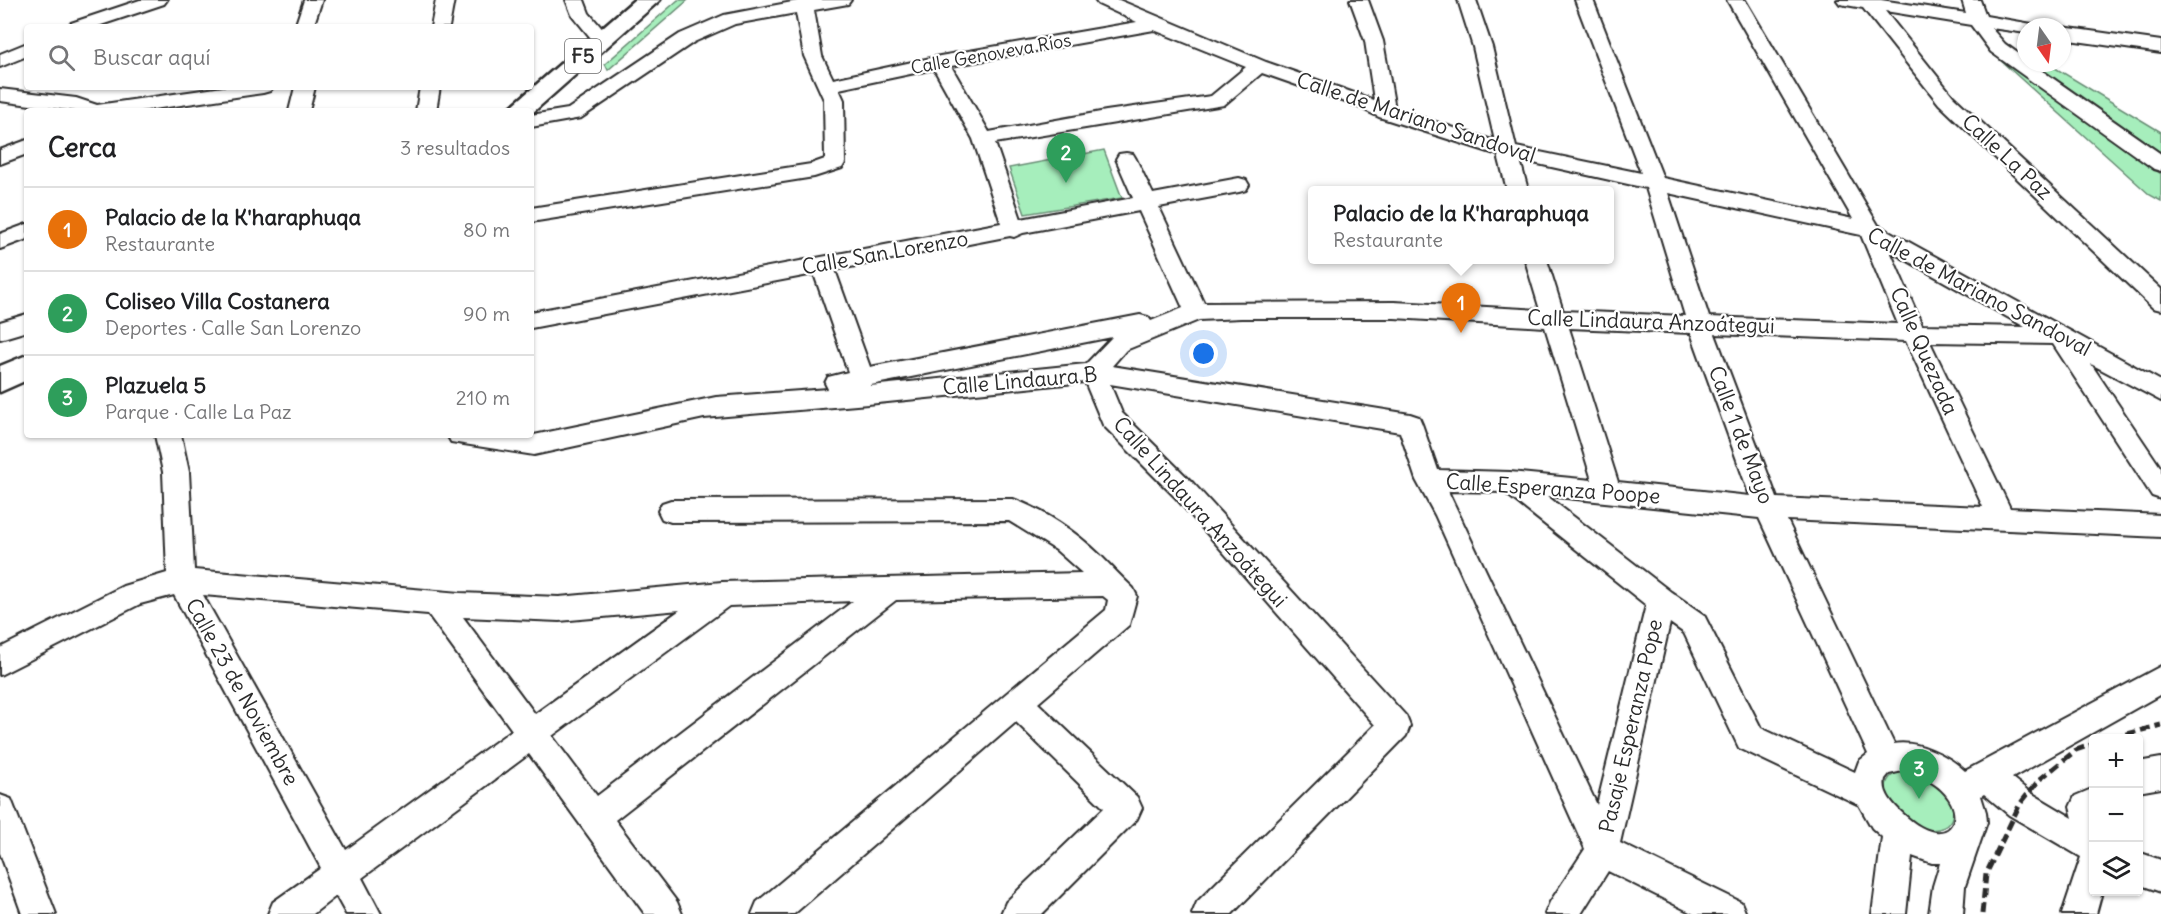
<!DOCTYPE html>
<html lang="es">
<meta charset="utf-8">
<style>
body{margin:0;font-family:Delius,sans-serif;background:#f6f6f6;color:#202124}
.controls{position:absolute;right:18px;bottom:18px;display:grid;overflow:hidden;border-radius:6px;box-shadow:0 2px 4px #0004}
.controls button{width:54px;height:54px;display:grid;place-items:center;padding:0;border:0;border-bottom:2px solid #e0e0e0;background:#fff;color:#202124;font:30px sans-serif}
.compass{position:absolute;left:2017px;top:18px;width:54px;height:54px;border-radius:50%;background:#fff;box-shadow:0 2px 4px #0004;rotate:166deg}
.you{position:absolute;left:1204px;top:354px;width:21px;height:21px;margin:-15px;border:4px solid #fff;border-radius:50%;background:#1a73e8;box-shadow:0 0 0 9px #1a73e833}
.badge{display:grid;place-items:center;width:39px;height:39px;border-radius:50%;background:#1f6fb2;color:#fff;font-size:20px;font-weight:700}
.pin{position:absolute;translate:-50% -50px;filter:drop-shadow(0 2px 3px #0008)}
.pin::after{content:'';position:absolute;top:32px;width:21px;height:18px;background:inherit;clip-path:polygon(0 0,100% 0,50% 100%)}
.popup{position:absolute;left:1308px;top:186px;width:306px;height:78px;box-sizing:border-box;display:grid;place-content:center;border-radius:6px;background:#fff;filter:drop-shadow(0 2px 4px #0005);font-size:20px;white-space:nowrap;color:#757577}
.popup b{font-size:22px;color:#202124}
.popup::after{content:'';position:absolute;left:50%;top:100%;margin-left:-12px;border:12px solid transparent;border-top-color:#fff}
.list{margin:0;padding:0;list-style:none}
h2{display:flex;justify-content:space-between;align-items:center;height:78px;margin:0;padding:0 24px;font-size:26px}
h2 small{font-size:20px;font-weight:400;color:#757577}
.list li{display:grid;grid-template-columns:39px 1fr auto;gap:18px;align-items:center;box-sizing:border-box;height:84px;padding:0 24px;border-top:2px solid #e0e0e0}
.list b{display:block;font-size:22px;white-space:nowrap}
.list p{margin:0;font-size:20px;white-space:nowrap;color:#757577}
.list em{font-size:20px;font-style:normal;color:#757577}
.icon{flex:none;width:33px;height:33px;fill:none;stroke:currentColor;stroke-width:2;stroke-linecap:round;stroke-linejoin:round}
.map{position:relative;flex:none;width:2161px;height:914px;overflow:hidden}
.search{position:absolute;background:#fff;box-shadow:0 2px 4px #0004;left:24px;top:24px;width:510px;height:66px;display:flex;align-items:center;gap:15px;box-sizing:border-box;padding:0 21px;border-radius:6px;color:#757577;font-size:22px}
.panel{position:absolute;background:#fff;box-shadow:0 2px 4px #0004;left:24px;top:108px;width:510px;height:330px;border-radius:6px}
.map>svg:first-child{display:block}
.green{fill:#a6eebc;stroke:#688c74;stroke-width:1.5}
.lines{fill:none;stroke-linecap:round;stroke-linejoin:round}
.minor-casing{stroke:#2b2b2b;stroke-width:4}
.highway-casing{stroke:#2b2b2b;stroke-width:5}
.minor{fill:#fff;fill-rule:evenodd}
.highway{fill:#fff;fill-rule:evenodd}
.rail{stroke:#2b2b2b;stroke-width:5;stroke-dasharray:10 5;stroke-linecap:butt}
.labels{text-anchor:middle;stroke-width:4.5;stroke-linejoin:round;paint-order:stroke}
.far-street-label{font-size:18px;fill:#2b2b2b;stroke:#fff}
.shield{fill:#fff;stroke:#6b6b6b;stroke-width:1.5}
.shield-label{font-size:20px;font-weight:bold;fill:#2b2b2b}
.street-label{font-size:21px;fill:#2b2b2b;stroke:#fff}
</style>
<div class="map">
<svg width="2161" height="914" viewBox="0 0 2161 914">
<rect width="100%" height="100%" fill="#fff"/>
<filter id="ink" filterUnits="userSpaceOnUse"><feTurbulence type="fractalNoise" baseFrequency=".0167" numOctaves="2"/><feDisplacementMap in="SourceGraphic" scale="12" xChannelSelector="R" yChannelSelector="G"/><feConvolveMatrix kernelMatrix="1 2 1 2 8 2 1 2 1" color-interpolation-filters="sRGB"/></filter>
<g filter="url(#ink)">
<g class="green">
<path d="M678,0H688L608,70L605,64Z"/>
<path d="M2000,60L2015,65L2161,174V201L2150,195Z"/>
<path d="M2031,63H2047L2161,132V155Z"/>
<path d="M1104,150L1122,198L1025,214L1009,168Z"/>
<path d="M1907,770C1917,775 1932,779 1940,786C1961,803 1957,835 1925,829C1899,824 1862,777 1907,770Z"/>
</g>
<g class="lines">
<g class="minor-casing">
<g id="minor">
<path d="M140,0H167L164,4L95,27H68L71,23Z"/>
<path d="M304,0H322L313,27H295Z"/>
<path d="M436,0H454L449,27H431Z"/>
<path d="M566,0H584L589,13L611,39L609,43H595L572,15Z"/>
<path d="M803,0H851L848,4L814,10L822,56L833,79L940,56L1137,22L1098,4L1095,0H1119L1266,62L1374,100L1365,41L1350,0H1368L1383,41L1395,109L1495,141L1473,47L1458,0H1476L1492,47L1516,147L1641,173L1575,0H1593L1663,178L1853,219L1727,0H1745L1878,225L2161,381V401L2091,364L2161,468V499L2152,496L2053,344L1930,342L2010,508L2161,515V537L1787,520L1894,744C1917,740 1948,755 1965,771L2161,666V694L2012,778L2031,793L2073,818L2070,807L2075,796L2094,788V892H2102L2096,914H2062L2081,857L2009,815L1984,794L1981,796L1986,812L1987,822L1965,886L1963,914H1929L1933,886L1940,863H1932L1912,856L1906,914H1872L1882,837L1872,828L1859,805L1739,748L1684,633L1670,623L1620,843L1741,902L1746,914H1694L1608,871L1581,914H1545L1550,902L1585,849L1435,515L1416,480L1400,432L1110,384L1122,413L1193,483L1406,716L1410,726L1406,736L1232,914H1192L1197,902L1375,725L1175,497L1103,425L1085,382L868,404L704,418L534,455L451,442L447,435H534L716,397L828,389L825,383L828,377L848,372L814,274L531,328V312L1001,223L973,139L934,69L839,89L844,100L845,163L842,168L814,177L531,222V208L811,164L825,159L824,100L804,56L796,13L735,24L694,42L581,118L531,127V115L568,109L680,34L724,15ZM1154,30L1246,67L1211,96L1106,111L989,132L951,66ZM1262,73L1354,105L1379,117L1498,155L1507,190H1528L1520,160L1646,188L1685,316L1563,311L1547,260H1525L1540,310L1394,302L1204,303L1159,207L1239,192L1246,190L1249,185L1246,180L1239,178L1153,194L1136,159L1133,154L1126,153L1119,154L1116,159L1133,198L1021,219L995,143L1224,105ZM1668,193L1861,235L1898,324L1709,317ZM1139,211L1183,308L1151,321L1148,317L1140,315L870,367L835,270L1010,236L1014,237L1023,233ZM1890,251L2025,327L1922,325ZM1241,318H1394L1545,327L1592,480L1510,472L1438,470L1422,424L1419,417L1410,414L1112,366L1126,350L1199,320ZM1569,328L1691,333L1750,496L1618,482ZM1715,334L1906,341L1983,507L1777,498ZM1112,337L1086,364L870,386L871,385ZM1448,491L1504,492L1646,605L1597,805ZM1547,496L1759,518L1868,754L1859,761L1855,772L1761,728L1704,615L1671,592ZM1903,771C1983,789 1960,870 1900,811C1891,802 1882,792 1885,779L1889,774Z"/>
<path d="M1837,0H1881L1966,13L1962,0H1980L1986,16L2032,24L2034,27H2026V33L1991,28L2005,44L2026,59V63H2031L2161,154V171L2154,169L1991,52L1971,25L1885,11L1953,96L2161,289V310L2153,308L1939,104L1863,8L1840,4Z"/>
<path d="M2062,27L2161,41V53L2062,39Z"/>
<path d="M27,43V56L0,67V54Z"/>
<path d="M223,87H273L270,91L263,93L140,111H76L0,101V89L76,98L97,105Z"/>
<path d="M295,87H315L309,111H289Z"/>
<path d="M420,87H440L436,111H416Z"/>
<path d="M27,140V154L0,164V150Z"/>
<path d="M27,224V239L0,249V234Z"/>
<path d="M27,314V331L0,339V322Z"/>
<path d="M155,435H181L189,472L194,570L460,593L559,597L722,582L1082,573L1056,550L1009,521L671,522L662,519L658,511L662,503L671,500L1013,499C1044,510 1076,532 1100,555C1111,566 1121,577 1133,588L1137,596L1129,625L1038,703L1137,797L1142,808L1137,819L1042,914H1001L1006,902L1104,808L1016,722L794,914H752L757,902L1106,610L1108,600L1103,596L896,600L615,820L677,902L682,914H645L529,754L362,878L381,914H346L336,896L313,914H268L273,902L321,868L174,595L140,604L0,675V648L123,586L167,573L163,472ZM203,595L428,614L512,730L346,850ZM853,601L597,796L552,736L729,606ZM680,610L535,714L463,617L559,621Z"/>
<path d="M2161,758V788L2138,792V762Z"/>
<path d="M0,795L11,799L56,914H22L0,853Z"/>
<path d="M2138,852L2161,860V892L2138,884Z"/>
</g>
</g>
<g class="highway-casing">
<g id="highway">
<path d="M634,0H660L531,114V111H506Z"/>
<path d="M27,355V380L0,392V366Z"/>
</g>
</g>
<use href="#minor" class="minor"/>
<use href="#highway" class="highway"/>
<g class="rail">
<path d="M2112,738L2161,725"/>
<path d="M1982,914L1986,874L2020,804L2039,780L2076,750L2094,744"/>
</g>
</g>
</g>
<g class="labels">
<g class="far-street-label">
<text transform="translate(991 54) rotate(-10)" y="6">Calle Genoveva Ríos</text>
</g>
<rect class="shield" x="565" y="39" width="36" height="34" rx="4.5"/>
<g class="shield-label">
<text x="583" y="63">F5</text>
</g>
<g class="street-label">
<text transform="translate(1416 118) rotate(18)" y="7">Calle de Mariano Sandoval</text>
<text transform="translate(2007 157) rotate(43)" y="7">Calle La Paz</text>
<text transform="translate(885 253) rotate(-10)" y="7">Calle San Lorenzo</text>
<text transform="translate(1979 292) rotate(28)" y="7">Calle de Mariano Sandoval</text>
<text transform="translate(1651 322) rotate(2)" y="7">Calle Lindaura Anzoátegui</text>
<text transform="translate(1924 351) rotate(66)" y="7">Calle Quezada</text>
<text transform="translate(1020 381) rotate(-5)" y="7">Calle Lindaura B</text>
<text transform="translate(1741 435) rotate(69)" y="7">Calle 1 de Mayo</text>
<text transform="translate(1553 489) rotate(4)" y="7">Calle Esperanza Poope</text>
<text transform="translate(1200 512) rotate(48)" y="7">Calle Lindaura Anzoátegui</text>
<text transform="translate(242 692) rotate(61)" y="7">Calle 23 de Noviembre</text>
<text transform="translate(1631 726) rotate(-77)" y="7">Pasaje Esperanza Pope</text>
</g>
</g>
</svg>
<div class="controls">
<button>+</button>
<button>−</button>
<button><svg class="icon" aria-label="layers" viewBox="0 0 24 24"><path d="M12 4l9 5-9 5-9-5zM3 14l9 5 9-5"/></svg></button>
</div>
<svg class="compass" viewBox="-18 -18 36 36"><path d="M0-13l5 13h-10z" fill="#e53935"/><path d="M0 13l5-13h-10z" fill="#757577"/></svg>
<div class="you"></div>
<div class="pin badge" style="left:1461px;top:333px;background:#e8710a">1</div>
<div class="popup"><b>Palacio de la K'haraphuqa</b>Restaurante</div>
<div class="pin badge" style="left:1066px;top:183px;background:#2e9e5b">2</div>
<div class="pin badge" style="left:1919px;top:799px;background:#2e9e5b">3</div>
<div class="search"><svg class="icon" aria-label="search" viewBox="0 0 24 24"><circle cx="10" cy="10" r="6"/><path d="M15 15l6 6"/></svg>Buscar aquí</div>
<section class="panel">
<h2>Cerca<small>3 resultados</small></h2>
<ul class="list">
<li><span class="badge" style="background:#e8710a">1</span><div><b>Palacio de la K'haraphuqa</b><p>Restaurante</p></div><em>80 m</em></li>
<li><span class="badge" style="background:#2e9e5b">2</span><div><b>Coliseo Villa Costanera</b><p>Deportes · Calle San Lorenzo</p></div><em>90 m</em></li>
<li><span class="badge" style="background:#2e9e5b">3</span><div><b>Plazuela 5</b><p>Parque · Calle La Paz</p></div><em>210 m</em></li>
</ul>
</section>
</div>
